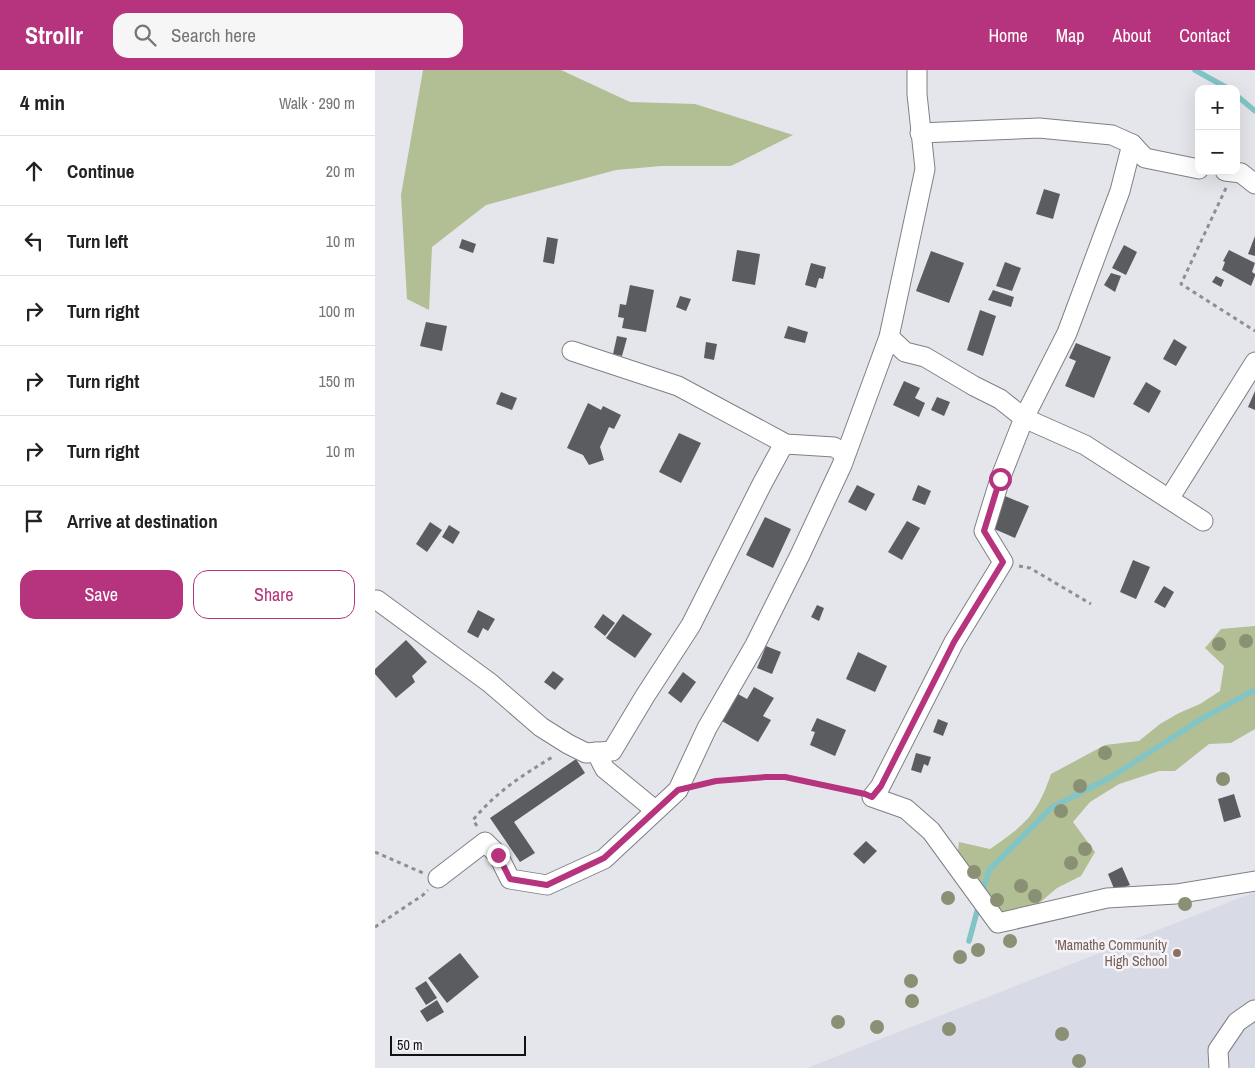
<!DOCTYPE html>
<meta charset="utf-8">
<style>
body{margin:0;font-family:"Archivo Narrow",sans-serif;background:#f6f6f6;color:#222}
.controls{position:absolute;right:15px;top:15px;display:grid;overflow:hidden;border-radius:10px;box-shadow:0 5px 20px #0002}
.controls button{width:45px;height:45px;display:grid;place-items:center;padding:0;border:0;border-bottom:1px solid #e0e0e0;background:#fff;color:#222;font:25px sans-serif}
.scale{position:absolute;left:15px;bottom:12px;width:136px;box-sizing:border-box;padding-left:5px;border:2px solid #121214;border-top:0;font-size:14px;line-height:18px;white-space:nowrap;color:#121214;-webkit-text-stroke:4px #f3f3f8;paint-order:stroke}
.stop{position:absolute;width:15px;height:15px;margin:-11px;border:4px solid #b6347d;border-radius:50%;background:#fff}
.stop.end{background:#b6347d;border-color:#fff;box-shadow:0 1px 5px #0008}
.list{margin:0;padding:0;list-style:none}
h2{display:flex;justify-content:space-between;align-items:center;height:65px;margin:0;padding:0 20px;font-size:21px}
h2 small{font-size:16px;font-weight:400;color:#767676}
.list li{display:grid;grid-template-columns:32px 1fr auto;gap:15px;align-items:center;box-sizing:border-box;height:70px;padding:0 20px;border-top:1px solid #e0e0e0}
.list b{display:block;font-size:19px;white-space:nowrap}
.list em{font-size:16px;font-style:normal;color:#767676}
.actions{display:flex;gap:10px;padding:15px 20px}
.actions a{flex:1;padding:11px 0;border:1px solid #b6347d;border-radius:15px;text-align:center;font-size:18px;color:#b6347d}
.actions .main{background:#b6347d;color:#fff}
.icon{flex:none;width:28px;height:28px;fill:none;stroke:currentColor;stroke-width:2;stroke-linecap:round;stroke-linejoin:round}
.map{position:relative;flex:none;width:880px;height:998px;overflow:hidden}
header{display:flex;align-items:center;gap:30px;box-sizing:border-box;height:70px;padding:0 25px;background:#b6347d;color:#fff}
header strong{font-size:24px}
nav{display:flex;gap:28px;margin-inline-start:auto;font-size:18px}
.search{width:350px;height:45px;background:#f6f6f6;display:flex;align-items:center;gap:12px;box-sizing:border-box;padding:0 18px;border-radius:15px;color:#767676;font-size:19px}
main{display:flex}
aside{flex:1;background:#fff}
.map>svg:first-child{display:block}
.built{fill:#d8dae6}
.green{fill:#b2be93}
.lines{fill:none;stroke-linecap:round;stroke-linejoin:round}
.stream{stroke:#82c5c6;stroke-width:5.5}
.building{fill:#5b5c60}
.minor-casing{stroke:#7f8085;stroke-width:21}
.path{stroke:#8e8f93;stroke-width:3;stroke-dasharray:4 4;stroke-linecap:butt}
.minor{stroke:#fff;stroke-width:19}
.tree{fill:#899074}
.route{stroke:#b6347d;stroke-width:6}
.education-dot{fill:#8d6e63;stroke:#f3f3f8;stroke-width:2}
.labels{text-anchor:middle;stroke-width:5;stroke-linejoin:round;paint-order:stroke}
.education-label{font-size:14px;fill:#785e54;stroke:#f3f3f8;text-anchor:end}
</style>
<header>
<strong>Strollr</strong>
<div class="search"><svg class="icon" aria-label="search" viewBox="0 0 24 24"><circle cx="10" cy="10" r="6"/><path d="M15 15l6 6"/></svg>Search here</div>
<nav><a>Home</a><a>Map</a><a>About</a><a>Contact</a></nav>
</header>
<main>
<aside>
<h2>4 min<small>Walk · 290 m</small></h2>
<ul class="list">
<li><svg class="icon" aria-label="ahead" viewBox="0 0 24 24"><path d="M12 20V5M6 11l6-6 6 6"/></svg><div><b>Continue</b></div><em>20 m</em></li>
<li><svg class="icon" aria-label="left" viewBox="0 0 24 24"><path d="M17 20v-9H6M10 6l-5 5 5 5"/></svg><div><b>Turn left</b></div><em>10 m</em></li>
<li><svg class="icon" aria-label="right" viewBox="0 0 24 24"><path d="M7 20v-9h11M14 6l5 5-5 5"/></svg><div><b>Turn right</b></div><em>100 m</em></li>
<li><svg class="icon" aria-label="right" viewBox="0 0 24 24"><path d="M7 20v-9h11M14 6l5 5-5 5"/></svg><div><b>Turn right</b></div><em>150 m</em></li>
<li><svg class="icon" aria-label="right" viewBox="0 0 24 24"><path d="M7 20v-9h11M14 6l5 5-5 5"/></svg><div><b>Turn right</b></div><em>10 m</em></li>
<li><svg class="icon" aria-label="arrive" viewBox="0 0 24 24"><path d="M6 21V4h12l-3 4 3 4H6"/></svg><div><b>Arrive at destination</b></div></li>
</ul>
<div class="actions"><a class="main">Save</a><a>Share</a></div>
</aside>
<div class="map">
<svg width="880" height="998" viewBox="0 0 880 998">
<rect width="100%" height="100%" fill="#e5e6eb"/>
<path class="built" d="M880,822V998H432L867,827Z"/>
<g class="green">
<path d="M48,0H186L255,32L320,34L418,65L356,96H286L241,100L111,135L57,177L54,240L32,229L26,125Z"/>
<path d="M880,556V659L856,673L834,674L800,701H784L744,714L715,732L698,752L720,782L706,806L682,818L662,835L629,843L596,817L582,789L584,772L615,779C650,755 662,745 676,704L730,675L764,671L785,654L804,643L825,634L845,621L849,596L830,578L846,559Z"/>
</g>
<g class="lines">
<g class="stream">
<path d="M820,0L854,19"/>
<path d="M861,25L880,41"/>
<path d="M607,823L614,800L676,738L738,706L826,649L880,620"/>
<path d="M594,871L604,834"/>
</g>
</g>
<g class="building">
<path d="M669,119L685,124L678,149L661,144Z"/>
<path d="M880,166V186L873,184Z"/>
<path d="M172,167L183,169L179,194L168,192Z"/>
<path d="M87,169L101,174L98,183L84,178Z"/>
<path d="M749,175L762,182L751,205L737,198Z"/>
<path d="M362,180L385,184L380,215L357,211Z"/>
<path d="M854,180L880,193L877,202L880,204V206L876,216L847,200L850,192L848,191Z"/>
<path d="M556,181L589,193L574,233L541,221Z"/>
<path d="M630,192L646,198L637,221L621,216Z"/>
<path d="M436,193L451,197L448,209L444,208L441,218L430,215Z"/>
<path d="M736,203L746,206L740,222L729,215Z"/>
<path d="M841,206L849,210L846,217L837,212Z"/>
<path d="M255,215L279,220L271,262L247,258L249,248L243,247L245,234L251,235Z"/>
<path d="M618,220L639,227L636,237L613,230Z"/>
<path d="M305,226L316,229L311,241L301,237Z"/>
<path d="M605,240L621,246L608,286L592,280Z"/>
<path d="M51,252L72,256L67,281L45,276Z"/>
<path d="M413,256L433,262L430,273L409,268Z"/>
<path d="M242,266L252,268L247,286L238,284Z"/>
<path d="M799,269L812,277L801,296L788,289Z"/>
<path d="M331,272L342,274L339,290L329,288Z"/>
<path d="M701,273L736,287L719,328L690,316L701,291L694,288Z"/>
<path d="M529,311L545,318L540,328L550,333L544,347L518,335Z"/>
<path d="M771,312L786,321L774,343L758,334Z"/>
<path d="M880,321V340L873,337Z"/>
<path d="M126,322L142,328L137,340L121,334Z"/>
<path d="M562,327L575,332L569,346L556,340Z"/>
<path d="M213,333L226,340L228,336L246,345L239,359L234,357L225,377L229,390L214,395L208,385L192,378Z"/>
<path d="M304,363L326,373L306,413L284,402Z"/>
<path d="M482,415L500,424L491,441L473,432Z"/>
<path d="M543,415L556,421L550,435L537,430Z"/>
<path d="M630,426L654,436L640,468L617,458Z"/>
<path d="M390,447L416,459L398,498L371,485Z"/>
<path d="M532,451L545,458L527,490L513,482Z"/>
<path d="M55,452L67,460L52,482L41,474Z"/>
<path d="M74,455L85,462L78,474L67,467Z"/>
<path d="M758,490L775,497L761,529L745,522Z"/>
<path d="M789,516L799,522L790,538L779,532Z"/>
<path d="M442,535L449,538L444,551L436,547Z"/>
<path d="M103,540L120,549L113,561L108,558L103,568L92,562Z"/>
<path d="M228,544L240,553L230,566L219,557Z"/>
<path d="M248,544L277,564L260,588L231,568Z"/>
<path d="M31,570L52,592L37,606L40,612L21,628L0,604V599Z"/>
<path d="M391,576L406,582L397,604L382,598Z"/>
<path d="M483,582L512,596L500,622L471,609Z"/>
<path d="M178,601L189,609L180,620L169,612Z"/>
<path d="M308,602L321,612L306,633L293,623Z"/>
<path d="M379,617L399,628L388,646L396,650L383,672L347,651L363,624L372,629Z"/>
<path d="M442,648L471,660L460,686L435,675L440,662L436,661Z"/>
<path d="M563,649L573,653L568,666L558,662Z"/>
<path d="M541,683L556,687L553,696L549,694L546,703L536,700Z"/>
<path d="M201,689L210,703L139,752L160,783L145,792L115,748Z"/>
<path d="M859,724L866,747L849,752L843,729Z"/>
<path d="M491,771L502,781L489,794L478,784Z"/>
<path d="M747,797L755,815L740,821L733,804Z"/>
<path d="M85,883L104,907L72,933L53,908Z"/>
<path d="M51,911L62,928L51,935L40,918Z"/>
<path d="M62,930L69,942L52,952L45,941Z"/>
</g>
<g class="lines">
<g class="minor-casing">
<g id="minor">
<path d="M545,63L664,58L737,65L757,74L770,88L824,99"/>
<path d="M757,74L745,121L692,263L649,348L625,409L609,461L628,492L579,572L505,717L497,727L531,739L556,761L623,853L732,828L801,824L880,811"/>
<path d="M850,101L866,103L880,114"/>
<path d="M514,267L530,282L550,287L599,316L625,329L649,348L710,375L828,451"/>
<path d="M197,281L303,316L411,374L459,377L470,384"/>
<path d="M794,429L880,292"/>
<path d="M2,530L115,613L166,657L193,674L211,683L237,681L270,626L316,555L387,414L406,379L411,374"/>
<path d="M221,682L230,699L280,740"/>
<path d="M63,808L110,772L123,785L135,809L172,815L229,789L303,720L332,658L380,575L425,485L467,395L514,267L550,99L542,24V0"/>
<path d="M844,998L843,980L862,952L879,940"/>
</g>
</g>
<g class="path">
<path d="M851,118L806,214L880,261"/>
<path d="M644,496L655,498L716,534"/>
<path d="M326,715C349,709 388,704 411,707C434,711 457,717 480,722"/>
<path d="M102,756L98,750C122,721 148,705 179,686"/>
<path d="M0,782L48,803"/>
<path d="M0,857L48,825L53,820"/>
</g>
<use href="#minor" class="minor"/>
</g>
<g class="tree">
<circle cx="871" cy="571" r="7"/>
<circle cx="844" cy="574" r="7"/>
<circle cx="730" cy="683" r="7"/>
<circle cx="848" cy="709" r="7"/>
<circle cx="705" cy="716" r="7"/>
<circle cx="686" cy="741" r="7"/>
<circle cx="710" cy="779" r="7"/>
<circle cx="696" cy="793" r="7"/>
<circle cx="599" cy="802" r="7"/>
<circle cx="646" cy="816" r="7"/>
<circle cx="660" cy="826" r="7"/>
<circle cx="573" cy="828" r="7"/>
<circle cx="622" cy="830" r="7"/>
<circle cx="810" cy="834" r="7"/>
<circle cx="635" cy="871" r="7"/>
<circle cx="603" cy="880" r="7"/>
<circle cx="585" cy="887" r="7"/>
<circle cx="536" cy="911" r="7"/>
<circle cx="537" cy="931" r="7"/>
<circle cx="463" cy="952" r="7"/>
<circle cx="502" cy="957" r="7"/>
<circle cx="574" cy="959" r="7"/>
<circle cx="687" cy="964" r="7"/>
<circle cx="704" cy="991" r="7"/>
</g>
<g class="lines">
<path class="route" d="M123,785L135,809L172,815L229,788L303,720L341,711L391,707H410L490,724L497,727L506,716L579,572L628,492L609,461L625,409"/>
</g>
<circle class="education-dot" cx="802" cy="883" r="5"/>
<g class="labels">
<g class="education-label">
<text x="792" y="880">'Mamathe Community<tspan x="792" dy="16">High School</tspan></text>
</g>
</g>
</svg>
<div class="controls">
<button>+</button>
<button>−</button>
</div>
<div class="scale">50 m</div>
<div class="stop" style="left:625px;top:409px"></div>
<div class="stop end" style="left:123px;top:785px"></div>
</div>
</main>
